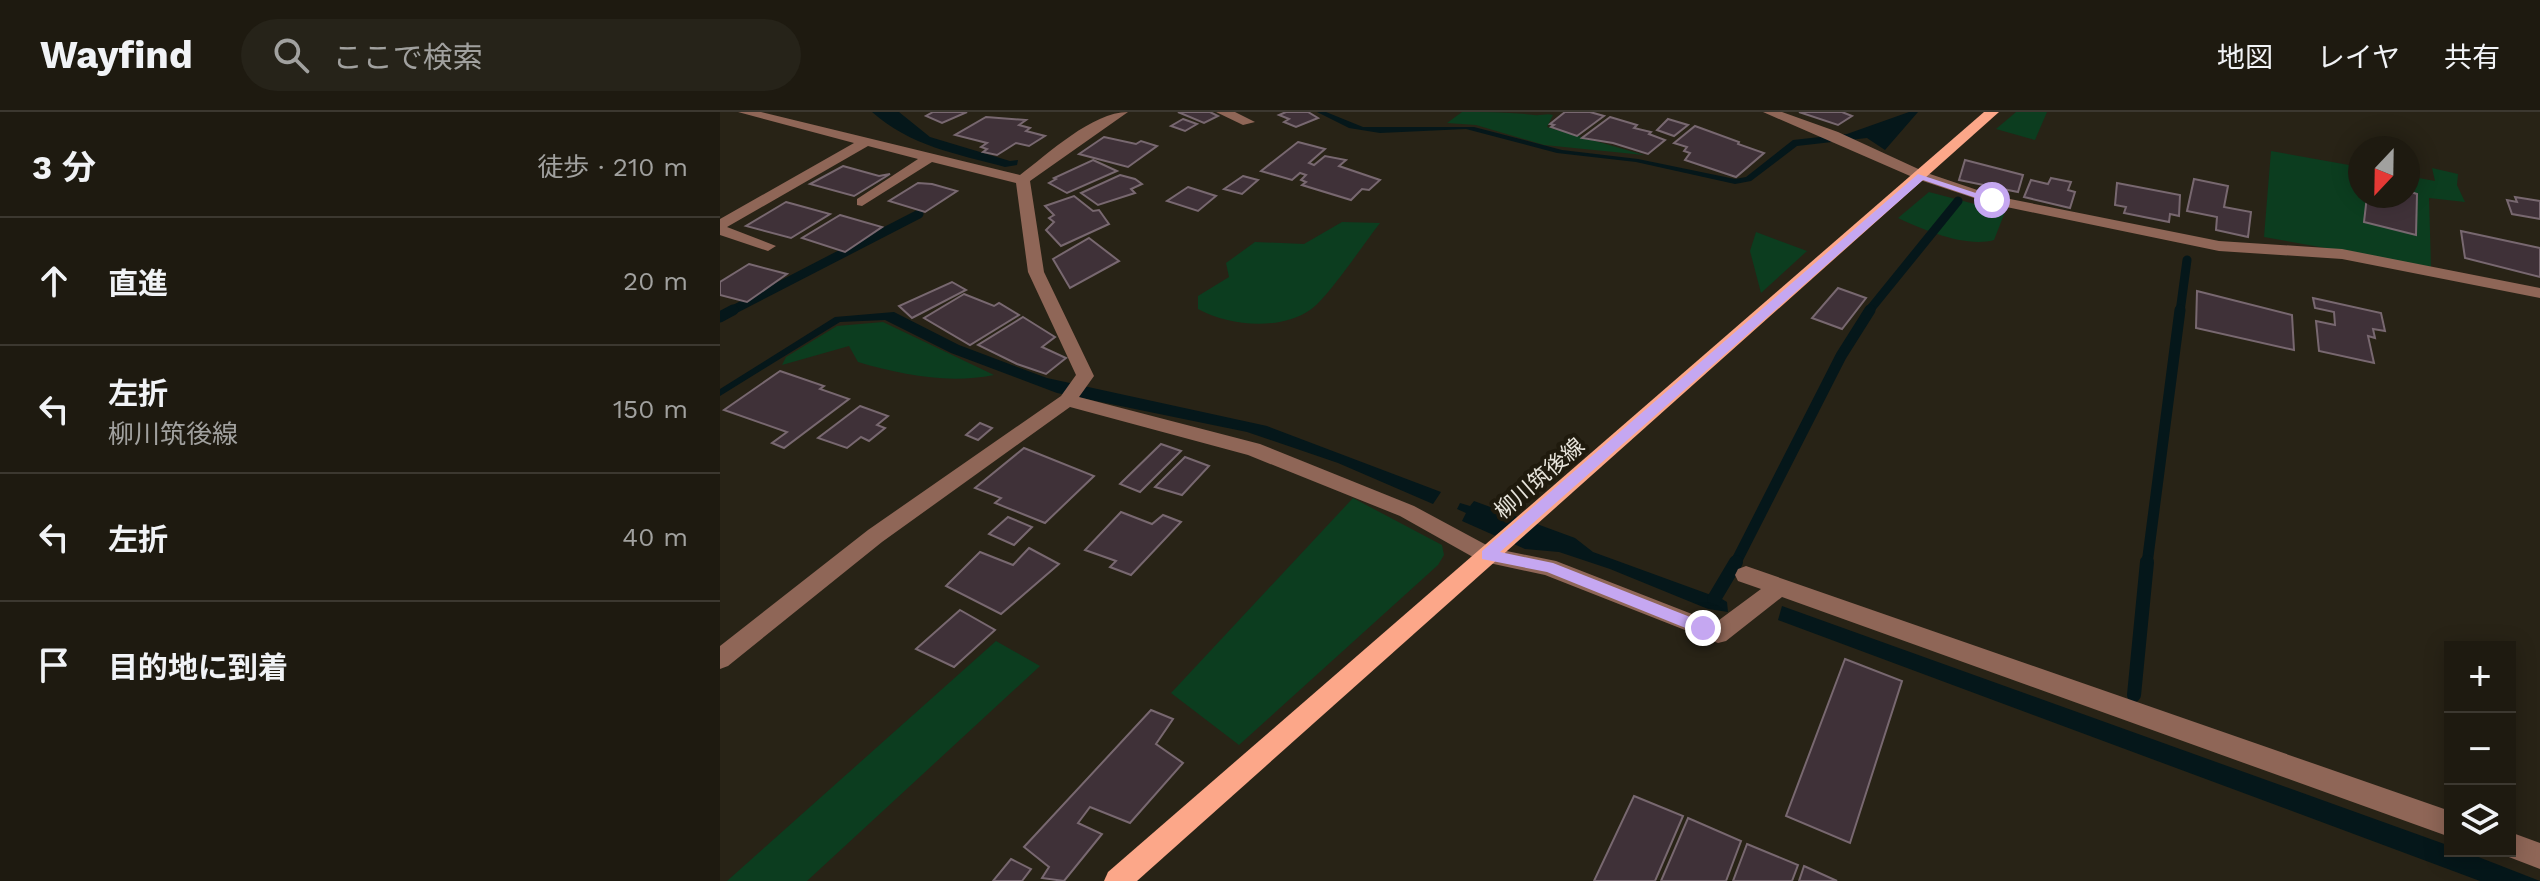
<!DOCTYPE html>
<html lang="ja">
<meta charset="utf-8">
<style>
body{margin:0;font-family:"Work Sans","Noto Sans JP",sans-serif;background:#262319;color:#f1f3f6}
.controls{position:absolute;right:24px;bottom:24px;display:grid;overflow:hidden;border-radius:0px;box-shadow:0 4px 20px #0003}
.controls button{width:72px;height:72px;display:grid;place-items:center;padding:0;border:0;border-bottom:2px solid #3c3830;background:#1e1a10;color:#f1f3f6;font:40px sans-serif}
.compass{position:absolute;left:1628px;top:24px;width:72px;height:72px;border-radius:50%;background:#1e1a10;box-shadow:0 4px 20px #0003;rotate:202deg}
.stop{position:absolute;width:24px;height:24px;margin:-18px;border:6px solid #c5a7f1;border-radius:50%;background:#fff}
.stop.end{background:#c5a7f1;border-color:#fff;box-shadow:0 2px 8px #0008}
.list{margin:0;padding:0;list-style:none}
h2{display:flex;justify-content:space-between;align-items:center;height:104px;margin:0;padding:0 32px;font-size:34px}
h2 small{font-size:26px;font-weight:400;color:#a1a19f}
.list li{display:grid;grid-template-columns:52px 1fr auto;gap:24px;align-items:center;box-sizing:border-box;height:128px;padding:0 32px;border-top:2px solid #3c3830}
.list b{display:block;font-size:30px;white-space:nowrap}
.list p{margin:0;font-size:26px;white-space:nowrap;color:#a1a19f}
.list em{font-size:26px;font-style:normal;color:#a1a19f}
.icon{flex:none;width:44px;height:44px;fill:none;stroke:currentColor;stroke-width:2;stroke-linecap:round;stroke-linejoin:round}
.map{position:relative;flex:none;width:1820px;height:769px;overflow:hidden}
header{display:flex;align-items:center;gap:48px;box-sizing:border-box;height:112px;padding:0 40px;background:#1e1a10;border-bottom:2px solid #3c3830}
header strong{font-size:38px}
nav{display:flex;gap:44px;margin-inline-start:auto;font-size:28px}
.search{width:560px;height:72px;background:#262319;display:flex;align-items:center;gap:20px;box-sizing:border-box;padding:0 28px;border-radius:44px;color:#a1a19f;font-size:30px}
main{display:flex}
aside{flex:1;background:#1e1a10}
.map>svg:first-child{display:block}
.green{fill:#0c3d1f}
.water{fill:#05171a}
.lines{fill:none;stroke-linecap:round;stroke-linejoin:round}
.stream-far2{stroke:#05171a;stroke-width:9}
.stream-far1{stroke:#05171a;stroke-width:11}
.stream{stroke:#05171a;stroke-width:14}
.building{fill:#3f3138;stroke:#786870;stroke-width:2}
.minor{fill:#8f6657;fill-rule:evenodd}
.major{fill:#fca789;fill-rule:evenodd}
.route{fill:#c5a7f1}
.labels{text-anchor:middle;stroke-width:8;stroke-linejoin:round;paint-order:stroke}
.street-label{font-size:22px;fill:#e7e4db;stroke:#1f1a0d}
</style>
<header>
<strong>Wayfind</strong>
<div class="search"><svg class="icon" aria-label="search" viewBox="0 0 24 24"><circle cx="10" cy="10" r="6"/><path d="M15 15l6 6"/></svg>ここで検索</div>
<nav><a>地図</a><a>レイヤ</a><a>共有</a></nav>
</header>
<main>
<aside>
<h2>3 分<small>徒歩 · 210 m</small></h2>
<ul class="list">
<li><svg class="icon" aria-label="ahead" viewBox="0 0 24 24"><path d="M12 20V5M6 11l6-6 6 6"/></svg><div><b>直進</b></div><em>20 m</em></li>
<li><svg class="icon" aria-label="left" viewBox="0 0 24 24"><path d="M17 20v-9H6M10 6l-5 5 5 5"/></svg><div><b>左折</b><p>柳川筑後線</p></div><em>150 m</em></li>
<li><svg class="icon" aria-label="left" viewBox="0 0 24 24"><path d="M17 20v-9H6M10 6l-5 5 5 5"/></svg><div><b>左折</b></div><em>40 m</em></li>
<li><svg class="icon" aria-label="arrive" viewBox="0 0 24 24"><path d="M6 21V4h12l-3 4 3 4H6"/></svg><div><b>目的地に到着</b></div></li>
</ul>
</aside>
<div class="map">
<svg width="1820" height="769" viewBox="0 0 1820 769">
<rect width="100%" height="100%" fill="#282316"/>
<g class="green">
<path d="M742,0C766,0 790,0 814,3C821,4 826,1 833,3L827,15L924,43L824,33L756,13L727,11Z"/>
<path d="M1296,0H1327L1315,28L1276,17Z"/>
<path d="M1551,39L1640,55V84H1688V64L1715,69L1712,56L1738,62L1737,73L1745,90L1709,86L1711,155L1544,125Z"/>
<path d="M1209,80L1285,100L1274,128C1246,136 1204,118 1178,106Z"/>
<path d="M622,110L660,111C645,130 607,187 590,198C559,219 509,214 478,197V184L509,165L506,151L535,130L584,132Z"/>
<path d="M1036,120L1087,139L1041,181L1030,139Z"/>
<path d="M163,210L274,263C228,272 182,263 138,250L129,234L62,253L66,245L117,214Z"/>
<path d="M633,386L722,433L724,443L718,453L519,633L451,581Z"/>
<path d="M276,529L320,554L87,769H7Z"/>
</g>
<g class="water">
<path d="M152,0H179L210,25L290,49L298,48L297,53L285,55C237,42 190,34 152,0Z"/>
<path d="M597,0H606L643,15H754L842,38L918,47L1015,67L1026,65L1073,28L1127,22L1189,0H1198L1165,38L1147,26L1077,34L1031,69L1015,72L916,50L837,41L746,17L660,21L629,16Z"/>
<path d="M174,200L239,233L327,266L547,314L721,380L713,392L618,351L527,320L337,281L231,241L165,208L120,210L0,284V277L115,205Z"/>
<path d="M754,389L855,426L873,440L1002,487L1007,490L1008,500L988,497L890,457L839,440L805,437L742,409L746,401L737,397L740,391L750,394Z"/>
<path d="M1062,494L1730,734V739H1743L1820,769H1760L1058,508Z"/>
</g>
<g class="lines">
<g class="stream-far2">
<path d="M9,200L199,102"/>
<path d="M1148,200L1238,89"/>
<path d="M1460,200L1467,148"/>
</g>
<g class="stream-far1">
<path d="M0,205L13,198"/>
<path d="M1015,452L1121,244L1150,198"/>
<path d="M1427,452L1460,198"/>
</g>
<g class="stream">
<path d="M994,487L1016,450"/>
<path d="M1414,583L1427,450"/>
</g>
</g>
<g class="building">
<path d="M213,0H247L222,11L206,4Z"/>
<path d="M458,0H490L498,4L484,11Z"/>
<path d="M566,0H588L598,6L576,15L564,10L569,7L559,3Z"/>
<path d="M845,0H870L884,4L857,24L831,15L834,13L830,12Z"/>
<path d="M1079,0H1122L1132,4L1118,13Z"/>
<path d="M266,5L306,8L299,13L310,16L306,19L325,24L309,34L296,31L277,43L263,40L267,37L261,35L267,31L235,23Z"/>
<path d="M890,5L917,13L914,16L931,20L929,22L945,28L928,42L893,31L862,26Z"/>
<path d="M463,7L477,12L465,19L451,14Z"/>
<path d="M948,7L968,13L954,24L937,18Z"/>
<path d="M975,14L1019,30L1018,32L1044,41L1016,65L965,48L970,41L964,39L967,35L954,31Z"/>
<path d="M384,25L416,32L421,29L437,34L408,55L359,42Z"/>
<path d="M578,30L605,37L589,51L594,53L605,44L626,48L619,54L660,68L649,78L642,77L631,88L582,73L586,70L581,68L586,63L580,61L572,68L541,59Z"/>
<path d="M373,48L397,59L347,81L329,71L336,67L334,66Z"/>
<path d="M1245,48L1303,63L1298,80L1239,68Z"/>
<path d="M123,54L159,64L170,62L134,84L90,72Z"/>
<path d="M400,63L415,67L422,72L411,77L415,81L378,93L361,81Z"/>
<path d="M523,64L538,68L522,82L504,77Z"/>
<path d="M1331,66L1351,70L1348,78L1355,80L1350,96L1304,85L1311,68L1328,72Z"/>
<path d="M1474,67L1508,74L1504,95L1531,100L1528,125L1496,118L1497,105L1467,99Z"/>
<path d="M198,71L212,72L237,79L205,100L169,89Z"/>
<path d="M1397,71L1460,83L1459,104L1450,102L1449,110L1404,101L1406,95L1395,93Z"/>
<path d="M468,75L496,84L478,99L447,89Z"/>
<path d="M1688,79L1697,82L1696,123L1644,110L1647,84H1688Z"/>
<path d="M354,84L373,99L379,98L389,112L341,134L326,118L334,110L329,106L334,103L325,94Z"/>
<path d="M1795,85L1820,89V107L1792,102L1787,88L1797,90Z"/>
<path d="M66,90L110,102L71,126L26,114Z"/>
<path d="M120,103L162,115L125,140L82,126Z"/>
<path d="M1741,119L1820,136V165L1745,146Z"/>
<path d="M369,126L399,149L350,176L333,147Z"/>
<path d="M29,152L67,162L27,190L0,183V170Z"/>
<path d="M232,170L246,178L192,206L179,194Z"/>
<path d="M1118,176L1146,186L1122,217L1092,206Z"/>
<path d="M1477,179L1572,203L1574,238L1476,216Z"/>
<path d="M244,182L274,194L279,191L299,203L250,233L204,206Z"/>
<path d="M1593,186L1661,201L1665,219L1653,217L1655,226L1648,224L1654,251L1599,239L1596,209L1615,213L1614,200L1595,196Z"/>
<path d="M303,205L335,225L322,235L346,246L326,262L297,252L258,233Z"/>
<path d="M60,259L104,274L100,277L129,287L64,336L52,331L67,320L4,298Z"/>
<path d="M140,294L168,304L157,313L165,316L149,329L141,325L127,336L98,326Z"/>
<path d="M260,311L272,316L258,328L246,323Z"/>
<path d="M441,332L461,339L420,380L400,372Z"/>
<path d="M304,336L374,364L325,411L275,391L281,386L255,376Z"/>
<path d="M465,345L489,354L462,383L435,375Z"/>
<path d="M401,400L432,412L443,403L461,410L411,463L390,455L396,449L365,438Z"/>
<path d="M288,405L312,415L294,433L269,422Z"/>
<path d="M309,436L339,452L281,502L226,474L260,440L293,453Z"/>
<path d="M240,498L275,518L234,555L196,537Z"/>
<path d="M1125,547L1182,569L1130,731L1066,704Z"/>
<path d="M431,598L453,607L436,632L463,651L410,711L370,695L358,711L382,722L344,769L322,766L329,755L304,735Z"/>
<path d="M914,684L963,704L935,769H874Z"/>
<path d="M968,706L1021,729L1006,769H941Z"/>
<path d="M1027,732L1078,753L1072,769H1013Z"/>
<path d="M291,747L311,757L302,769H273Z"/>
<path d="M1084,754L1117,769H1079Z"/>
</g>
<g class="lines">
<g class="minor">
<path d="M18,0H41L300,63C328,42 372,0 408,0L310,69L324,160L374,264L359,285L540,332L694,394L772,436L836,449L995,511L1041,477L1018,469L1015,463L1018,457L1026,454L1730,699V725L1062,485L1006,529L998,531L825,463L760,449L680,404L528,343L350,295L162,430L8,554L0,557V534L148,418L341,284L356,263L308,160L296,71L212,50L142,94L137,93V87L198,47L148,34L7,115L56,134L48,139L0,123V107L134,31Z"/>
<path d="M496,0H515L535,10L523,13Z"/>
<path d="M1043,0H1062L1118,20L1207,61L1275,84L1499,129L1622,137L1820,176V186L1622,147L1499,139L1272,92L1197,67Z"/>
<path d="M1790,720L1820,731V757L1781,742L1779,739H1790Z"/>
</g>
<path class="major" d="M1264,0H1279L417,769H384L388,760Z"/>
</g>
<path class="route" d="M1198,62L1277,88L1268,90L1203,68L780,440L833,451L988,512V521H978L827,460L762,447V439Z"/>
<g class="labels">
<g class="street-label">
<text transform="translate(819 366) rotate(-41)" y="8">柳川筑後線</text>
</g>
</g>
</svg>
<div class="controls">
<button>+</button>
<button>−</button>
<button><svg class="icon" aria-label="layers" viewBox="0 0 24 24"><path d="M12 4l9 5-9 5-9-5zM3 14l9 5 9-5"/></svg></button>
</div>
<svg class="compass" viewBox="-18 -18 36 36"><path d="M0-13l5 13h-10z" fill="#e53935"/><path d="M0 13l5-13h-10z" fill="#a1a19f"/></svg>
<div class="stop" style="left:1272px;top:88px"></div>
<div class="stop end" style="left:983px;top:516px"></div>
</div>
</main>
